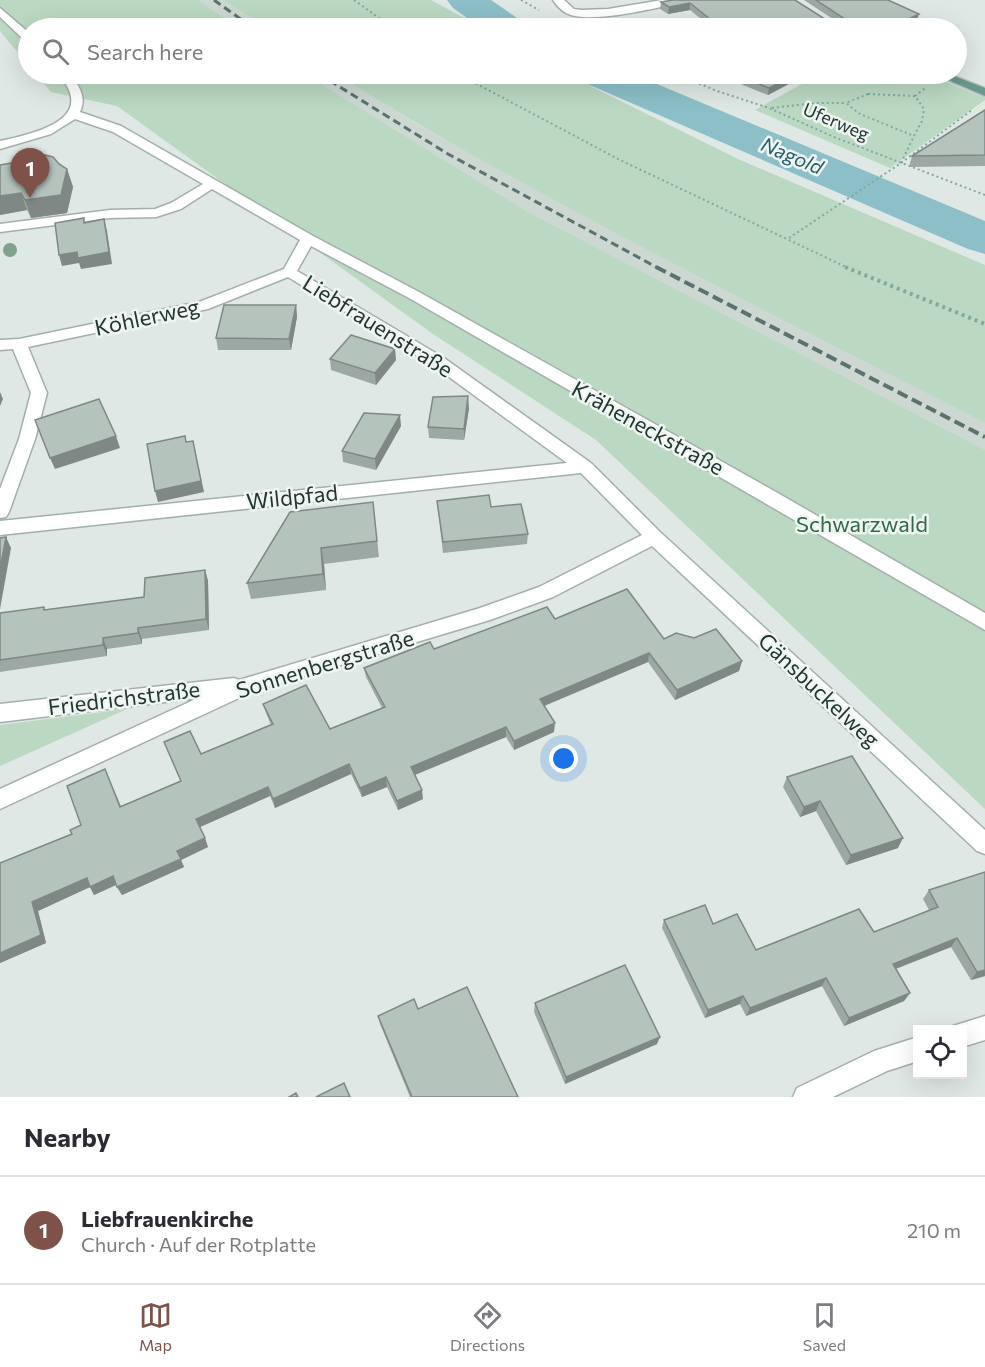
<!DOCTYPE html>
<meta charset="utf-8">
<style>
body{margin:0;font-family:Commissioner,sans-serif;background:#f2f2f3;color:#2b2b33}
.controls{position:absolute;right:18px;bottom:18px;display:grid;overflow:hidden;border-radius:0px;box-shadow:0 6px 24px #0002}
.controls button{width:54px;height:54px;display:grid;place-items:center;padding:0;border:0;border-bottom:2px solid #e1e1e2;background:#fff;color:#2b2b33;font:30px sans-serif}
.you{position:absolute;left:564px;top:759px;width:21px;height:21px;margin:-15px;border:4px solid #fff;border-radius:50%;background:#1a73e8;box-shadow:0 0 0 9px #1a73e833}
.badge{display:grid;place-items:center;width:39px;height:39px;border-radius:50%;background:#7e5249;color:#fff;font-size:20px;font-weight:700}
.pin{position:absolute;translate:-50% -50px;filter:drop-shadow(0 2px 3px #0008)}
.pin::after{content:'';position:absolute;top:32px;width:21px;height:18px;background:inherit;clip-path:polygon(0 0,100% 0,50% 100%)}
.list{margin:0;padding:0;list-style:none}
h2{display:flex;justify-content:space-between;align-items:center;height:78px;margin:0;padding:0 24px;font-size:26px}
h2 small{font-size:20px;font-weight:400;color:#7c7c81}
.list li{display:grid;grid-template-columns:39px 1fr auto;gap:18px;align-items:center;box-sizing:border-box;height:108px;padding:0 24px;border-top:2px solid #e1e1e2}
.list b{display:block;font-size:22px;white-space:nowrap}
.list p{margin:0;font-size:20px;white-space:nowrap;color:#7c7c81}
.list em{font-size:20px;font-style:normal;color:#7c7c81}
.icon{flex:none;width:33px;height:33px;fill:none;stroke:currentColor;stroke-width:2;stroke-linecap:round;stroke-linejoin:round}
.map{position:relative;flex:none;width:985px;height:1097px;overflow:hidden}
.search{position:absolute;background:#fff;box-shadow:0 6px 24px #0002;left:18px;right:18px;top:18px;height:66px;display:flex;align-items:center;gap:15px;box-sizing:border-box;padding:0 21px;border-radius:33px;color:#7c7c81;font-size:22px}
.sheet{height:186px;background:#fff}
nav{display:flex;justify-content:space-around;align-items:center;box-sizing:border-box;height:84px;border-top:2px solid #e1e1e2;background:#fff;font-size:16px;color:#7c7c81}
nav a{display:grid;justify-items:center;gap:3px}
nav .on{color:#7e5249}
.map>svg:first-child{display:block}
.built{fill:#cdd8d3}
.green{fill:#bad8c2}
.lines{fill:none;stroke-linecap:round;stroke-linejoin:round}
.river{fill:#8cbfc8;fill-rule:evenodd}
.minor-casing{stroke:#a3afab;stroke-width:3}
.major-casing{stroke:#bdc3c1;stroke-width:3}
.path-far1{stroke:#82a99d;stroke-width:2;stroke-dasharray:2 3;stroke-linecap:butt}
.path{stroke:#82a99d;stroke-width:4;stroke-dasharray:3 4;stroke-linecap:butt}
.minor{fill:#fff;fill-rule:evenodd}
.major{fill:#68998d;fill-rule:evenodd}
.rail-far1{stroke:#5c726c;stroke-width:3;stroke-dasharray:8 4.5;stroke-linecap:butt}
.rail{stroke:#5c726c;stroke-width:4;stroke-dasharray:11 5;stroke-linecap:butt}
.tree{fill:#7fa28d}
.wall{fill:#9ca8a3}
.shaded-wall{fill:#7f8884}
.building{fill:#b5c3bd;stroke:#7f8884;stroke-width:1.5}
.labels{text-anchor:middle;stroke-width:5;stroke-linejoin:round;paint-order:stroke}
.far-street-label{font-size:18px;fill:#223631;stroke:#eff6f2}
.far-water-label{font-size:20px;font-style:italic;fill:#235f6b;stroke:#eff6f2}
.street-label{font-size:22px;fill:#223631;stroke:#eff6f2}
.park-label{font-size:22px;fill:#316946;stroke:#eff6f2}
</style>
<div class="map">
<svg width="985" height="1097" viewBox="0 0 985 1097">
<rect width="100%" height="100%" fill="#dfe8e4"/>
<g class="built">
<path d="M198,0H224L266,28H239Z"/>
<path d="M305,74H335L419,125L556,201L985,423V450L530,213Z"/>
</g>
<g class="green">
<path d="M0,0H198L239,28H28V65L0,31Z"/>
<path d="M224,0H431L483,28H266Z"/>
<path d="M36,74H305L530,213L985,450V809L596,440L433,334L117,106L51,92Z"/>
<path d="M335,74H566L738,159L985,265V423C767,310 544,203 335,74Z"/>
<path d="M820,74H927L985,98V100L890,168L755,110Z"/>
<path d="M127,709L0,766V725Z"/>
</g>
<g class="lines">
<g class="river">
<path d="M447,0H491L520,20L525,28H481L453,8Z"/>
<path d="M579,74H633L985,221V254L968,249L585,83Z"/>
</g>
<g class="minor-casing">
<g id="minor">
<path d="M553,0H564L574,9L581,10L608,9L662,0H685L680,3C654,8 589,25 566,13C561,10 556,5 553,0Z"/>
<path d="M0,8L28,32V41L24,40L0,17Z"/>
<path d="M59,74H71C79,87 87,97 80,112L121,126L313,236L419,292L776,492L985,613V630L409,298L311,246L297,271L444,358L591,463L660,532L985,830V854L977,851L652,546L553,597L490,620L254,691L0,809V789L198,698L0,722V704L234,678L239,680L480,608L539,587L642,535L581,473L0,535V521L567,463L434,366L288,277L208,309L28,347L47,393L35,439L9,512L6,517L0,518V489L19,439L31,393L13,349L0,350V340L19,339L199,302L284,269L300,240L212,189L181,209L156,217L110,218L0,232V224L110,210L155,209L171,203L203,184L113,132L75,119L51,134L0,149V141C19,137 68,127 71,104C73,92 65,83 59,74Z"/>
<path d="M985,1016V1040L962,1047V1030H952L953,1026Z"/>
<path d="M918,1037V1061L887,1071L833,1097H793L797,1088L874,1051Z"/>
</g>
</g>
<g class="major-casing">
<path id="major" d="M934,74H949L985,88V96Z"/>
</g>
<g class="path-far1">
<path d="M354,0L393,28"/>
<path d="M521,0L539,10"/>
<path d="M458,74L620,160L848,268"/>
<path d="M676,74L717,91L769,108L834,137L985,195"/>
<path d="M868,94L915,96L924,109L922,121L914,136L860,114L846,103Z"/>
<path d="M915,96L925,88"/>
<path d="M772,108L815,103H846"/>
<path d="M901,163L914,136"/>
<path d="M789,238L901,163L972,110"/>
</g>
<path class="path" d="M845,267L985,324"/>
<use href="#minor" class="minor"/>
<use href="#major" class="major"/>
<g class="rail-far1">
<path d="M214,0L253,28"/>
<path d="M319,74L448,154L658,268"/>
</g>
<path class="rail" d="M656,267L985,437"/>
</g>
<circle class="tree" cx="10" cy="250" r="7"/>
<g class="wall">
<path d="M673,0L831,23H839L804,0H888L917,21L915,22L931,28H712L690,10L668,14L660,9L661,2Z"/>
<path d="M716,74H819L805,79L802,77L768,95Z"/>
<path d="M985,110V166L909,167L912,156Z"/>
<path d="M0,165L67,169L73,187L67,213L31,218L27,210L0,215Z"/>
<path d="M296,305L297,317L291,350H218L216,338Z"/>
<path d="M330,359L396,360L376,385L331,370Z"/>
<path d="M469,408L464,440L429,438L428,427Z"/>
<path d="M401,426L376,470L343,462L342,451Z"/>
<path d="M437,501L491,507L528,534L527,544L443,553Z"/>
<path d="M373,502L379,557L324,564L326,590L251,599L247,583Z"/>
<path d="M205,570L208,581L209,630L142,639V644L107,649V656L0,672V613L45,610L144,597Z"/>
<path d="M555,619L664,639L742,661L739,671L675,700L648,662L544,706L554,732L514,750L506,737L415,775L423,799L398,810L387,787L362,797L351,774L275,808L270,796L200,827L208,847L181,860L184,867L122,895L116,885L94,895L90,887L38,911L46,943L0,963L72,834L81,825L105,769L121,806L181,781L201,754L271,725L266,713L263,704L330,729L382,708L366,677L364,668Z"/>
<path d="M787,777L898,848L846,865L816,811L800,817L783,787Z"/>
<path d="M929,890L985,976L971,980L951,947L896,969L910,993L904,1001L844,1026L822,986L746,1016L740,1004L705,1018L662,928L664,920L713,924L756,950L874,932L929,910L923,899Z"/>
<path d="M535,1003L657,1044L565,1084L534,1012Z"/>
<path d="M378,1016L518,1097H410L380,1024Z"/>
</g>
<g class="shaded-wall">
<path d="M690,3V10L668,14L669,7Z"/>
<path d="M919,14L917,21L907,26L909,19Z"/>
<path d="M797,74H803L802,77L768,95L769,88Z"/>
<path d="M806,74H819L805,79Z"/>
<path d="M67,169L73,187L67,213L31,218L25,200Z"/>
<path d="M21,193L27,210L0,215V196Z"/>
<path d="M104,219L107,231L112,264L81,269L79,263L62,266L59,255Z"/>
<path d="M296,305L297,317L291,350L289,339Z"/>
<path d="M395,349L396,360L376,385L375,373Z"/>
<path d="M0,392L3,399L0,406Z"/>
<path d="M468,396L469,408L464,440V429Z"/>
<path d="M400,415L401,426L376,470L375,459Z"/>
<path d="M116,436L120,448L55,469L50,458Z"/>
<path d="M193,441L204,492L158,502L155,491Z"/>
<path d="M6,537L11,548L0,609V569Z"/>
<path d="M321,548L324,564L326,590L323,574Z"/>
<path d="M205,570L208,581L209,630L206,619Z"/>
<path d="M138,628L142,639V644L138,633Z"/>
<path d="M103,638L107,649V656L103,645Z"/>
<path d="M649,653L648,662L539,708L540,699Z"/>
<path d="M742,661L739,671L675,700L677,690Z"/>
<path d="M555,723L554,732L514,750V741Z"/>
<path d="M506,727V737L412,776L411,767Z"/>
<path d="M349,764L351,774L275,808L273,799Z"/>
<path d="M386,777L387,787L362,797L360,788Z"/>
<path d="M268,787L270,796L200,827L196,819Z"/>
<path d="M422,790L423,799L398,810L397,801Z"/>
<path d="M820,801L816,811L800,817L804,807Z"/>
<path d="M205,838L208,847L181,860L184,867L122,895L117,887L177,851Z"/>
<path d="M903,838L898,848L846,865L851,855Z"/>
<path d="M113,876L118,884L94,895L90,887L38,911L46,943L0,963V953L32,902L87,878Z"/>
<path d="M957,938L951,947L887,972L893,964Z"/>
<path d="M985,970V976L971,980L977,972Z"/>
<path d="M826,978L822,986L746,1016L750,1008Z"/>
<path d="M910,993L904,1001L844,1026L849,1018Z"/>
<path d="M743,996L740,1004L705,1018L708,1010Z"/>
<path d="M660,1037L657,1044L565,1084L566,1077Z"/>
</g>
<g class="building">
<path d="M673,0H795L831,23H846L848,21L816,0H888L919,14L909,19L931,28H721L690,3L669,7L661,2Z"/>
<path d="M734,74H797L769,88Z"/>
<path d="M985,110V155L912,156Z"/>
<path d="M45,155L53,157L59,164L67,169L61,195L25,200L21,193L0,196V165L23,161L22,158Z"/>
<path d="M84,218V223L104,219L109,252L78,258L77,252L59,255L55,223Z"/>
<path d="M224,305H296L289,339L216,338Z"/>
<path d="M351,335L395,349L375,373L330,359Z"/>
<path d="M468,396L464,429L428,427L433,397Z"/>
<path d="M99,399L116,436L50,458L35,420Z"/>
<path d="M364,413L400,415L375,459L342,451Z"/>
<path d="M185,436L186,442L193,441L201,481L155,491L147,444Z"/>
<path d="M489,495L491,507L521,504L528,534L443,542L437,501Z"/>
<path d="M373,502L377,541L321,548L323,574L247,583L290,512Z"/>
<path d="M6,537L0,569V538Z"/>
<path d="M205,570L206,619L138,628V633L103,638V645L0,660V613L44,607V610L144,597L145,578Z"/>
<path d="M627,589L664,639L676,633L694,638L716,629L742,661L677,690L649,653L540,699L555,723L514,741L506,727L411,767L422,790L397,801L386,777L360,788L349,764L273,799L268,787L196,819L205,838L177,851L181,859L117,887L113,876L90,887L87,878L32,902L41,935L0,953V863L72,834L70,830L81,825L67,786L105,769L120,807L181,781L164,742L190,731L201,754L273,724L263,704L306,685L330,729L385,707L364,668L430,642L434,649L547,607L555,619Z"/>
<path d="M852,756L903,838L851,855L820,801L804,807L787,777Z"/>
<path d="M985,872V970L977,972L957,938L893,964L910,993L849,1018L826,978L750,1008L743,996L708,1010L664,920L705,905L713,924L737,914L756,950L859,909L874,932L938,907L929,890Z"/>
<path d="M625,965L660,1037L566,1077L535,1003Z"/>
<path d="M467,987L518,1097H412L378,1016L414,999L418,1009Z"/>
<path d="M344,1083L350,1097H316Z"/>
<path d="M296,1093L298,1097H289Z"/>
</g>
<g class="labels">
<g class="far-street-label">
<text transform="translate(836 122) rotate(23)" y="6">Uferweg</text>
</g>
<g class="far-water-label">
<text transform="translate(792 156) rotate(23)" y="7">Nagold</text>
</g>
<g class="street-label">
<text transform="translate(147 317) rotate(-12)" y="8">Köhlerweg</text>
<text transform="translate(378 326) rotate(32)" y="8">Liebfrauenstraße</text>
<text transform="translate(648 428) rotate(29)" y="8">Kräheneckstraße</text>
<text transform="translate(292 497) rotate(-6)" y="8">Wildpfad</text>
<text transform="translate(325 664) rotate(-17)" y="8">Sonnenbergstraße</text>
<text transform="translate(819 690) rotate(43)" y="8">Gänsbuckelweg</text>
<text transform="translate(124 698) rotate(-7)" y="8">Friedrichstraße</text>
</g>
<g class="park-label">
<text x="862" y="532">Schwarzwald</text>
</g>
</g>
</svg>
<div class="controls">
<button><svg class="icon" aria-label="locate" viewBox="0 0 24 24"><circle cx="12" cy="12" r="6"/><path d="M12 2v4M12 18v4M2 12h4M18 12h4"/></svg></button>
</div>
<div class="you"></div>
<div class="pin badge" style="left:30px;top:198px">1</div>
<div class="search"><svg class="icon" aria-label="search" viewBox="0 0 24 24"><circle cx="10" cy="10" r="6"/><path d="M15 15l6 6"/></svg>Search here</div>
</div>
<section class="sheet">
<h2>Nearby<small></small></h2>
<ul class="list">
<li><span class="badge">1</span><div><b>Liebfrauenkirche</b><p>Church · Auf der Rotplatte</p></div><em>210 m</em></li>
</ul>
</section>
<nav>
<a class="on"><svg class="icon" aria-label="map" viewBox="0 0 24 24"><path d="M3 6l6-2 6 2 6-2v14l-6 2-6-2-6 2zM9 4v14M15 6v14"/></svg>Map</a>
<a><svg class="icon" aria-label="directions" viewBox="0 0 24 24"><path d="M12 3l9 9-9 9-9-9zM9 14v-3h6M13 9l2 2-2 2"/></svg>Directions</a>
<a><svg class="icon" aria-label="saved" viewBox="0 0 24 24"><path d="M7 4h10v16l-5-4-5 4z"/></svg>Saved</a>
</nav>
